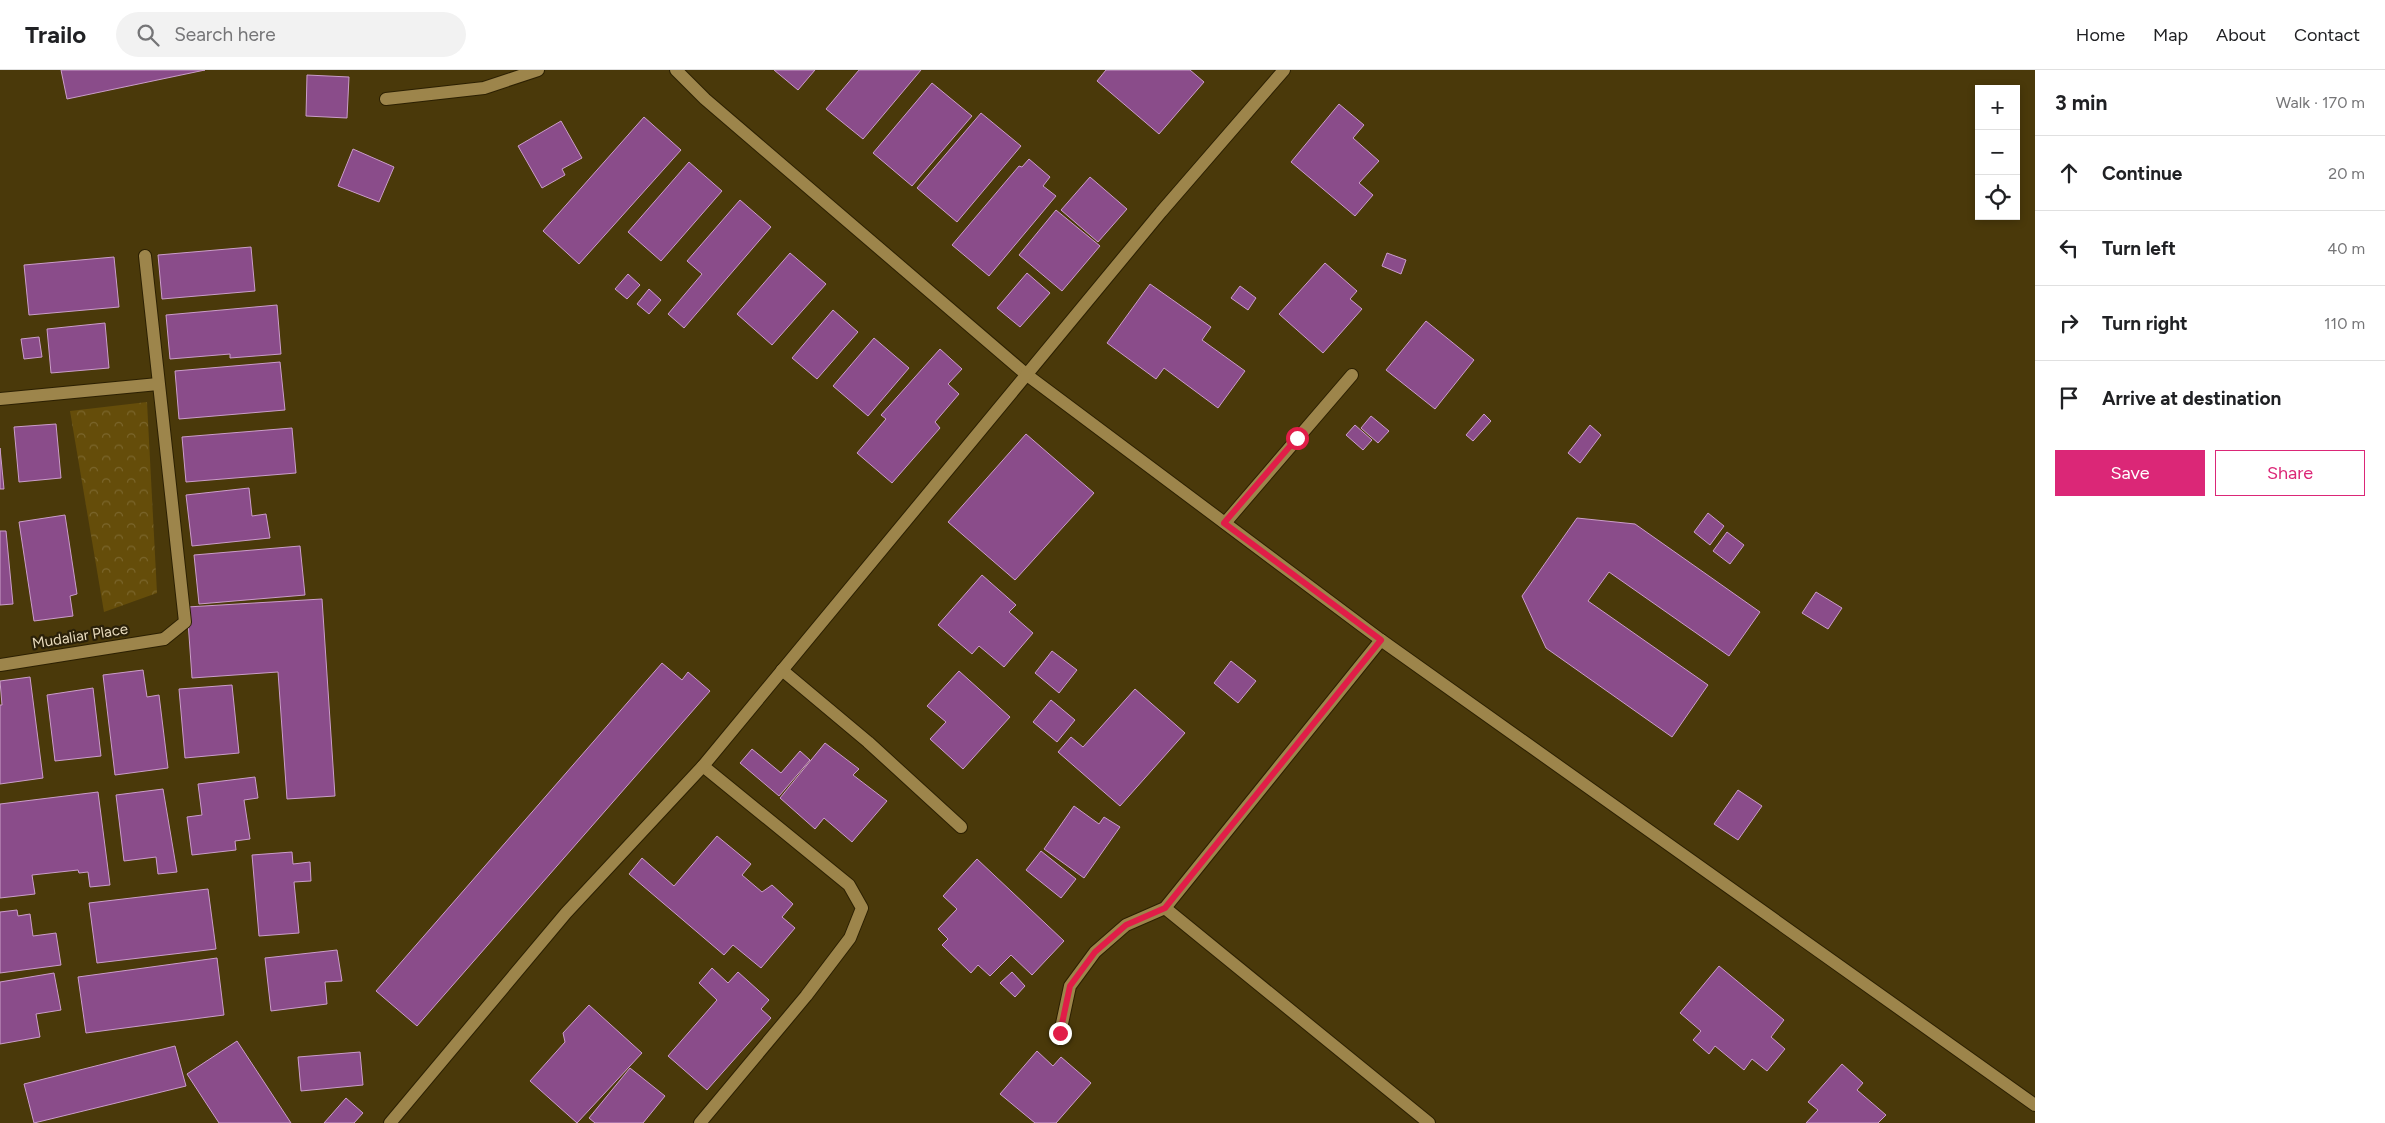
<!DOCTYPE html>
<meta charset="utf-8">
<style>
body{margin:0;font-family:Figtree,sans-serif;background:#f2f2f2;color:#202124}
.controls{position:absolute;right:15px;top:15px;display:grid;overflow:hidden;border-radius:0px;box-shadow:0 2px 8px #0003}
.controls button{width:45px;height:45px;display:grid;place-items:center;padding:0;border:0;border-bottom:1px solid #e0e0e0;background:#fff;color:#202124;font:25px sans-serif}
.stop{position:absolute;width:15px;height:15px;margin:-11px;border:4px solid #e11d48;border-radius:50%;background:#fff}
.stop.end{background:#e11d48;border-color:#fff;box-shadow:0 1px 5px #0008}
.list{margin:0;padding:0;list-style:none}
h2{display:flex;justify-content:space-between;align-items:center;height:65px;margin:0;padding:0 20px;font-size:21px}
h2 small{font-size:16px;font-weight:400;color:#757577}
.list li{display:grid;grid-template-columns:32px 1fr auto;gap:15px;align-items:center;box-sizing:border-box;height:75px;padding:0 20px;border-top:1px solid #e0e0e0}
.list b{display:block;font-size:19px;white-space:nowrap}
.list em{font-size:16px;font-style:normal;color:#757577}
.actions{display:flex;gap:10px;padding:15px 20px}
.actions a{flex:1;padding:11px 0;border:1px solid #db2777;border-radius:0px;text-align:center;font-size:18px;color:#db2777}
.actions .main{background:#db2777;color:#fff}
.icon{flex:none;width:28px;height:28px;fill:none;stroke:currentColor;stroke-width:2;stroke-linecap:round;stroke-linejoin:round}
.map{position:relative;flex:none;width:2035px;height:1053px;overflow:hidden}
header{display:flex;align-items:center;gap:30px;box-sizing:border-box;height:70px;padding:0 25px;background:#fff;border-bottom:1px solid #e0e0e0}
header strong{font-size:24px}
nav{display:flex;gap:28px;margin-inline-start:auto;font-size:18px}
.search{width:350px;height:45px;background:#f2f2f2;display:flex;align-items:center;gap:12px;box-sizing:border-box;padding:0 18px;border-radius:28px;color:#757577;font-size:19px}
main{display:flex}
aside{flex:1;background:#fff}
.map>svg:first-child{display:block}
.park{fill:url(#park-crowns)}
.building{fill:#8a4c8a;stroke:#cb9dca}
.lines{fill:none;stroke-linecap:round;stroke-linejoin:round}
.lane-casing{stroke:#2c2002;stroke-width:14}
.street-casing{stroke:#2c2002;stroke-width:14}
.lane{stroke:#9d854b;stroke-width:12}
.street{stroke:#9d854b;stroke-width:12}
.route{stroke:#e11d48;stroke-width:6}
.labels{text-anchor:middle;stroke-width:4.5;stroke-linejoin:round;paint-order:stroke}
.street-label{font-size:15px;fill:#e8dbbe;stroke:#2b2109}
</style>
<header>
<strong>Trailo</strong>
<div class="search"><svg class="icon" aria-label="search" viewBox="0 0 24 24"><circle cx="10" cy="10" r="6"/><path d="M15 15l6 6"/></svg>Search here</div>
<nav><a>Home</a><a>Map</a><a>About</a><a>Contact</a></nav>
</header>
<main>
<div class="map">
<svg width="2035" height="1053" viewBox="0 0 2035 1053">
<defs>
<pattern id="park-crowns" width="20" height="18" patternUnits="userSpaceOnUse" patternTransform="scale(1.25)"><rect width="20" height="18" fill="#654d0a"/><path d="M2 6a3 3 0 1 1 6 0M12 15a3 3 0 1 1 6 0" fill="none" stroke="#7b662c"/></pattern>
</defs>
<rect width="100%" height="100%" fill="#4a390a"/>
<path class="park" d="M147,332L157,523L104,542L70,341Z"/>
<g class="building">
<path d="M61,0H205L67,29Z"/>
<path d="M774,0H815L798,20Z"/>
<path d="M859,0H921L863,69L826,39Z"/>
<path d="M1106,0H1190L1204,12L1159,64L1097,11Z"/>
<path d="M307,5L349,7L347,48L306,46Z"/>
<path d="M932,13L972,46L912,116L873,83Z"/>
<path d="M1339,34L1364,55L1353,68L1379,91L1359,113L1373,125L1355,146L1291,92Z"/>
<path d="M981,43L1021,76L957,152L917,118Z"/>
<path d="M644,47L681,80L579,194L543,161Z"/>
<path d="M561,51L582,88L562,99L565,105L542,118L518,76Z"/>
<path d="M353,79L394,97L379,132L338,116Z"/>
<path d="M1029,89L1050,107L1043,116L1056,126L989,206L952,175L1019,96L1022,97Z"/>
<path d="M689,92L722,121L661,191L628,162Z"/>
<path d="M1090,107L1127,139L1098,172L1061,140Z"/>
<path d="M740,130L771,157L684,258L668,244L702,204L687,191Z"/>
<path d="M1056,140L1100,176L1062,221L1019,185Z"/>
<path d="M251,177L255,221L162,229L158,185Z"/>
<path d="M790,183L826,214L772,275L737,244Z"/>
<path d="M1387,183L1406,190L1401,204L1382,196Z"/>
<path d="M114,187L119,237L29,245L24,195Z"/>
<path d="M1325,193L1357,221L1350,229L1362,239L1323,283L1279,244Z"/>
<path d="M1027,203L1050,223L1020,257L997,238Z"/>
<path d="M628,204L640,215L627,229L615,219Z"/>
<path d="M1150,214L1211,257L1202,270L1245,301L1218,338L1164,298L1156,309L1107,273Z"/>
<path d="M1240,216L1256,228L1248,240L1231,228Z"/>
<path d="M649,219L661,230L649,244L637,234Z"/>
<path d="M277,235L281,284L230,288V284L170,289L166,245Z"/>
<path d="M833,240L858,262L817,309L792,288Z"/>
<path d="M1426,251L1474,290L1435,339L1386,300Z"/>
<path d="M105,253L109,298L51,303L47,259Z"/>
<path d="M39,267L42,287L24,289L21,269Z"/>
<path d="M874,268L909,298L868,346L833,316Z"/>
<path d="M940,279L962,299L948,314L959,324L935,352L940,358L892,413L857,383L886,349L881,345Z"/>
<path d="M280,292L285,340L179,349L175,301Z"/>
<path d="M1484,344L1491,351L1473,371L1466,365Z"/>
<path d="M1371,346L1389,361L1378,373L1361,358Z"/>
<path d="M56,354L61,408L19,412L14,357Z"/>
<path d="M1355,355L1372,370L1363,380L1346,365Z"/>
<path d="M1590,355L1601,365L1580,393L1568,383Z"/>
<path d="M292,358L296,403L186,412L182,367Z"/>
<path d="M1026,364L1094,423L1015,510L948,452Z"/>
<path d="M0,378L4,419H0Z"/>
<path d="M249,418L252,446L266,444L270,468L192,476L186,425Z"/>
<path d="M1708,443L1724,456L1710,475L1694,462Z"/>
<path d="M65,445L77,524L70,526L73,546L34,551L19,452Z"/>
<path d="M1577,448L1635,454L1760,542L1729,586L1609,502L1588,531L1708,615L1672,667L1546,578L1522,526Z"/>
<path d="M0,461H6L13,534L0,535Z"/>
<path d="M1727,462L1744,475L1730,494L1713,481Z"/>
<path d="M300,476L305,525L199,534L194,485Z"/>
<path d="M982,505L1016,535L1009,542L1033,563L1004,597L979,576L972,584L938,555Z"/>
<path d="M1816,522L1842,538L1828,559L1802,543Z"/>
<path d="M322,529L335,726L287,729L278,602L192,608L187,537Z"/>
<path d="M1052,581L1077,600L1059,623L1035,603Z"/>
<path d="M1231,591L1256,611L1238,633L1214,613Z"/>
<path d="M662,593L682,610L688,602L710,621L417,956L376,921Z"/>
<path d="M143,600L147,627L159,625L168,698L115,705L103,605Z"/>
<path d="M959,601L1010,647L963,699L930,669L946,652L927,636Z"/>
<path d="M30,607L43,708L0,714V635H2L0,611Z"/>
<path d="M232,615L239,683L185,688L179,619Z"/>
<path d="M93,618L101,686L55,691L47,625Z"/>
<path d="M1135,619L1185,663L1120,736L1058,682L1071,667L1083,677Z"/>
<path d="M1051,630L1075,650L1057,672L1033,652Z"/>
<path d="M825,673L859,699L853,705L887,731L852,772L824,748L815,759L780,728Z"/>
<path d="M752,679L781,703L800,681L810,690L779,726L740,693Z"/>
<path d="M255,707L258,728L244,730L250,769L235,771L236,780L192,785L187,747L202,745L198,714Z"/>
<path d="M163,719L177,802L158,804L156,787L124,791L116,725Z"/>
<path d="M1738,720L1762,736L1738,770L1714,754Z"/>
<path d="M98,722L110,815L90,817L88,802L79,803L78,800L32,805L35,824L0,828V734Z"/>
<path d="M1074,736L1099,754L1104,747L1120,757L1084,808L1044,779Z"/>
<path d="M717,766L751,794L742,805L762,822L772,815L793,834L782,847L795,858L761,898L733,875L724,885L629,804L642,788L674,816Z"/>
<path d="M1041,781L1076,809L1061,828L1026,800Z"/>
<path d="M292,782L293,794L310,792L311,811L294,812L299,863L259,866L252,785Z"/>
<path d="M977,789L1064,871L1032,905L1011,885L990,906L978,895L971,903L942,875L948,869L938,859L957,839L943,826Z"/>
<path d="M208,819L216,879L97,893L89,833Z"/>
<path d="M17,840L18,846L30,844L33,866L56,863L61,895L0,903V842Z"/>
<path d="M337,880L342,911L325,912L327,934L271,941L265,888Z"/>
<path d="M217,888L224,945L86,963L78,907Z"/>
<path d="M1719,896L1784,950L1771,967L1785,979L1767,1001L1752,989L1744,1000L1715,976L1709,984L1693,970L1701,961L1680,943Z"/>
<path d="M712,898L728,913L738,902L769,930L761,939L771,948L707,1020L668,986L717,930L699,913Z"/>
<path d="M1012,902L1025,916L1015,927L1000,913Z"/>
<path d="M54,903L61,940L36,944L40,967L0,974V912Z"/>
<path d="M589,935L642,983L577,1053L530,1011L565,972L563,963Z"/>
<path d="M237,971L291,1053H219L187,1004Z"/>
<path d="M175,976L186,1016L34,1053L24,1014Z"/>
<path d="M1037,981L1053,996L1061,987L1091,1013L1056,1053H1035L1000,1024Z"/>
<path d="M360,982L363,1015L301,1021L298,987Z"/>
<path d="M1842,994L1863,1013L1857,1020L1886,1045L1878,1053H1806L1818,1040L1808,1032Z"/>
<path d="M630,998L665,1026L643,1053H595L589,1048Z"/>
<path d="M346,1028L363,1043L354,1053H324Z"/>
</g>
<g class="lines">
<g class="lane-casing">
<g id="lane">
<path d="M386,29L484,18L538,0"/>
<path d="M145,186L185,552L164,569"/>
<path d="M0,329L158,314"/>
<path d="M1225,453L1352,305"/>
<path d="M782,600L868,672L961,757"/>
<path d="M1165,838L1429,1053"/>
<path d="M1060,963L1070,916L1095,882L1126,855L1165,838L1381,570"/>
<path d="M700,1053L806,926L850,868L862,838L849,815L703,696"/>
</g>
</g>
<g class="street-casing">
<g id="street">
<path d="M676,0L705,29L1027,305L1381,570L2035,1035"/>
<path d="M0,595L164,569"/>
<path d="M390,1053L566,843L703,696L1161,142L1284,0"/>
</g>
</g>
<use href="#lane" class="lane"/>
<use href="#street" class="street"/>
</g>
<g class="lines">
<path class="route" d="M1060,963L1070,916L1095,882L1126,855L1165,838L1381,570L1224,453L1297,368"/>
</g>
<g class="labels">
<g class="street-label">
<text transform="translate(80 566) rotate(-9)" y="5">Mudaliar Place</text>
</g>
</g>
</svg>
<div class="controls">
<button>+</button>
<button>−</button>
<button><svg class="icon" aria-label="locate" viewBox="0 0 24 24"><circle cx="12" cy="12" r="6"/><path d="M12 2v4M12 18v4M2 12h4M18 12h4"/></svg></button>
</div>
<div class="stop" style="left:1297px;top:368px"></div>
<div class="stop end" style="left:1060px;top:963px"></div>
</div>
<aside>
<h2>3 min<small>Walk · 170 m</small></h2>
<ul class="list">
<li><svg class="icon" aria-label="ahead" viewBox="0 0 24 24"><path d="M12 20V5M6 11l6-6 6 6"/></svg><div><b>Continue</b></div><em>20 m</em></li>
<li><svg class="icon" aria-label="left" viewBox="0 0 24 24"><path d="M17 20v-9H6M10 6l-5 5 5 5"/></svg><div><b>Turn left</b></div><em>40 m</em></li>
<li><svg class="icon" aria-label="right" viewBox="0 0 24 24"><path d="M7 20v-9h11M14 6l5 5-5 5"/></svg><div><b>Turn right</b></div><em>110 m</em></li>
<li><svg class="icon" aria-label="arrive" viewBox="0 0 24 24"><path d="M6 21V4h12l-3 4 3 4H6"/></svg><div><b>Arrive at destination</b></div></li>
</ul>
<div class="actions"><a class="main">Save</a><a>Share</a></div>
</aside>
</main>
